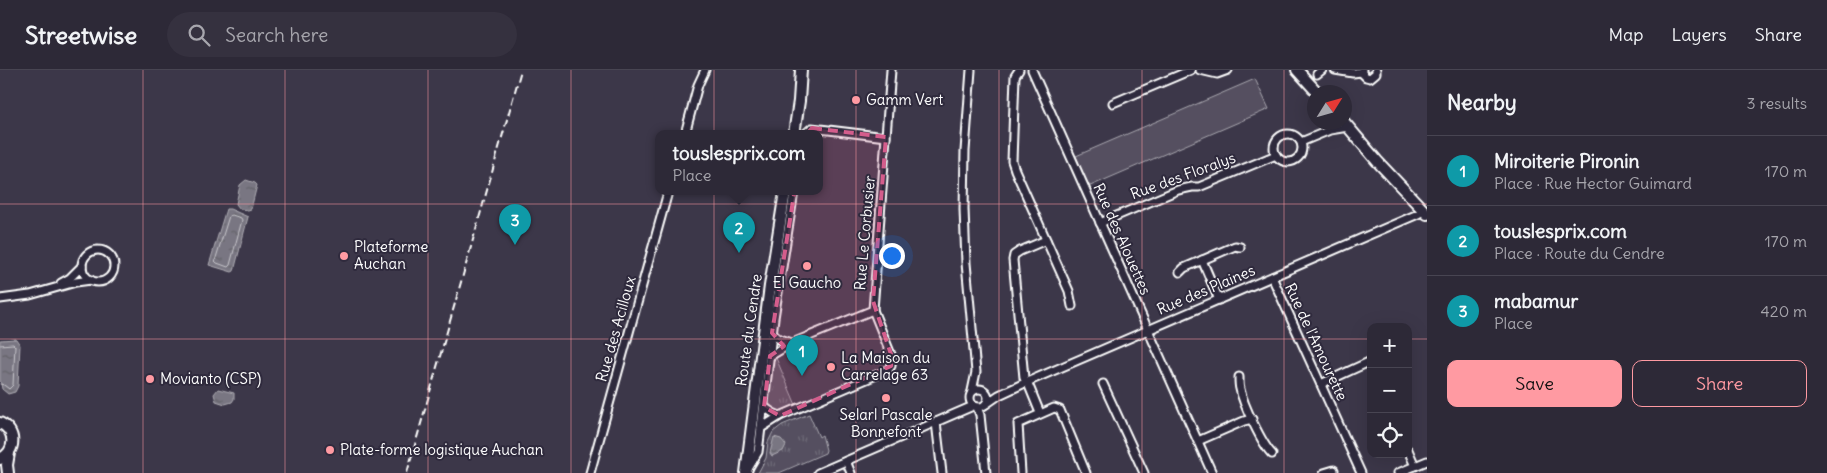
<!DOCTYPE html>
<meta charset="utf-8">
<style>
body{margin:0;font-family:Delius,sans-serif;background:#35313f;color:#f1f3f6}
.controls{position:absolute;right:15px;bottom:15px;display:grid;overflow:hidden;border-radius:10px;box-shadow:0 5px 20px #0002}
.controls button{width:45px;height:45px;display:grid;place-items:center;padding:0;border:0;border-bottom:1px solid #484552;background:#2d2937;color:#f1f3f6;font:25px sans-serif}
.compass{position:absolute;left:1307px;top:15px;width:45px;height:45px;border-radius:50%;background:#2d2937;box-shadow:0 5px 20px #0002;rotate:53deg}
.you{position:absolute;left:891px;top:185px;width:18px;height:18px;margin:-12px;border:4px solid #fff;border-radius:50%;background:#1a73e8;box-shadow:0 0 0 8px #1a73e833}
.badge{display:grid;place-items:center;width:32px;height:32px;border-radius:50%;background:#ff9aa2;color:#fff;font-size:16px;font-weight:700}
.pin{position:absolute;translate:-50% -41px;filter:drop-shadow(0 1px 2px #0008)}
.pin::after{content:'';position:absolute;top:26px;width:18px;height:15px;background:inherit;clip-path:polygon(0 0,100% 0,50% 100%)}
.popup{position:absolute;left:655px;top:60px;width:168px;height:65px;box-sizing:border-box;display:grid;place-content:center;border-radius:10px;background:#2d2937;filter:drop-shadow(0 1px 4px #0005);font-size:16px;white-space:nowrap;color:#a7a6ad}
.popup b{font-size:19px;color:#f1f3f6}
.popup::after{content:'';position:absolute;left:50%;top:100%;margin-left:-10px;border:10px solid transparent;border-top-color:#2d2937}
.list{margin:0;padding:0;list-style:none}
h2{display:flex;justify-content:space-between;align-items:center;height:65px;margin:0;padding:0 20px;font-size:21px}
h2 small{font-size:16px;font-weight:400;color:#a7a6ad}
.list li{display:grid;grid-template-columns:32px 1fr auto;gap:15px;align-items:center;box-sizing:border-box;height:70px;padding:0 20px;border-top:1px solid #484552}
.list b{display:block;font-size:19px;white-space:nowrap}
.list p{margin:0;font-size:16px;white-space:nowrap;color:#a7a6ad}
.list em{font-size:16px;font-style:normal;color:#a7a6ad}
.actions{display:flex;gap:10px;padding:15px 20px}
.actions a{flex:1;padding:11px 0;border:1px solid #ff9aa2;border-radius:10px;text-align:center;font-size:18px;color:#ff9aa2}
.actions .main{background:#ff9aa2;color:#111}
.icon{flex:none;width:28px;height:28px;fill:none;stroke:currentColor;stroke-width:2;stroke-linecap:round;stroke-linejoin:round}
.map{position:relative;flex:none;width:1427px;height:403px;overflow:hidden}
header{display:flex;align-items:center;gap:30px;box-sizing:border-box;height:70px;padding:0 25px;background:#2d2937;border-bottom:1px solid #484552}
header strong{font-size:24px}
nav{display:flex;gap:28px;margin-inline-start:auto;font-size:18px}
.search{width:350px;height:45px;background:#35313f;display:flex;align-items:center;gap:12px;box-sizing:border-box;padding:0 18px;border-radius:28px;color:#a7a6ad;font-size:19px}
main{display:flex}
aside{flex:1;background:#2d2937}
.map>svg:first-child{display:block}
.grass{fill:url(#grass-tufts);stroke:#aaa8b0}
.garden{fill:#555060;stroke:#aaa8b0}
.water{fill:url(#water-ripples);stroke:#afadb4}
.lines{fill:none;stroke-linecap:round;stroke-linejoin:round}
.shore{stroke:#c9c8cd;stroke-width:1}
.street-casing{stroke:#fff;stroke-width:11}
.secondary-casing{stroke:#fff;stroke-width:14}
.street{stroke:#2f2a3d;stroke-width:7}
.secondary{stroke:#2f2a3d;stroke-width:10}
.rail{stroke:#fff;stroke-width:2;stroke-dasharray:8 4;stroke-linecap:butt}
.marked{fill:#d45d8c;fill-opacity:0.2;stroke:#d45d8c;stroke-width:4;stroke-dasharray:10 6;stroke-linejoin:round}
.grid{fill:none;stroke:#ff9aa2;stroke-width:1;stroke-opacity:0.55}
.poi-dot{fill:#ff9aa2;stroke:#2f2a3d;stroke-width:2}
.labels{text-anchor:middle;stroke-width:4;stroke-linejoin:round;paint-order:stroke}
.poi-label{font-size:15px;fill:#fff;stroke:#2f2a3d;text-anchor:start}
.street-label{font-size:15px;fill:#fff;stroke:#2f2a3d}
</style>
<header>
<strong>Streetwise</strong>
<div class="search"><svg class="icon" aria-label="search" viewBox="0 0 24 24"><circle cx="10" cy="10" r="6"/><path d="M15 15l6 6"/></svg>Search here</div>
<nav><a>Map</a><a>Layers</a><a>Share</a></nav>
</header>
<main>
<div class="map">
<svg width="1427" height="403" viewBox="0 0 1427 403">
<defs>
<pattern id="grass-tufts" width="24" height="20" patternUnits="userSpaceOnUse" patternTransform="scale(1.25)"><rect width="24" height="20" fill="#555060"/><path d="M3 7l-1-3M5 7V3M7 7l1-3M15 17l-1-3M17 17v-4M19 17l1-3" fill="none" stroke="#6e6a78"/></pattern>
<pattern id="water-ripples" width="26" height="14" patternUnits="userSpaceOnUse" patternTransform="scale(1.25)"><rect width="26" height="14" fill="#797682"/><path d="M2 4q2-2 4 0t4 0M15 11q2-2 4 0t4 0" fill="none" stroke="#626167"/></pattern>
</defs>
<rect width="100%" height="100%" fill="#3c3749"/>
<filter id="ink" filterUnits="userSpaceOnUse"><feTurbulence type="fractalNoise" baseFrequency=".02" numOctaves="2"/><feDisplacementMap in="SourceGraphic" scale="10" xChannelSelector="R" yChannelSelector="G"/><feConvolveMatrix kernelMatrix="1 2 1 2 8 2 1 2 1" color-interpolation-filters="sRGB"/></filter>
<g filter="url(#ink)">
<g class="grass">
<path d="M776,288L796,335L780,341C773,340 770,336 768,329L772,293Z"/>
<path d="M809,344L819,367L822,365L826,380L825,383L779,403H758L766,388L768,372L773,362L782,355Z"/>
</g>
<path class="garden" d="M1255,9L1269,39L1088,117L1076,86Z"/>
<g class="water">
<path d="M246,110L255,113L257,115L251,139L248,140L240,139L236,134L240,115Z"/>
<path d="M226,139H230L248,147L234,201L232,202L209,195Z"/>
<path d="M16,269L20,275L18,316L15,322L8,324L2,319L0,309V270Z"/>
<path d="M218,319L234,323V329L232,332L225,334L216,331L214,324Z"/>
<path d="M774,367L781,369L786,375L783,381L772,386L770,383Z"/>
</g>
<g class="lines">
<g class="shore">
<path d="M232,145L241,148L242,150L230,195L228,197L217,193L215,191L229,146Z"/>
<path d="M0,275L13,274L15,276L13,315L9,319L4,315L0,314"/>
</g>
<g class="street-casing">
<g id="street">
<path d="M971,0L965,81L964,139L966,193L976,302L972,321"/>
<path d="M1019,0L1015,6L1012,91L1015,100L1069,221L1072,236"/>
<path d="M1032,0L1212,403"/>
<path d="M1200,0L1217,4L1228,0"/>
<path d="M1335,0L1353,3L1361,2"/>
<path d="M1362,0L1361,2L1366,7L1370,8L1376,3V0"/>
<path d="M1317,4L1322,0"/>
<path d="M1113,33L1191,0"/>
<path d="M685,64L698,15L705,0"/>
<path d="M805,64L812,58L886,67"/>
<circle cx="1288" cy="78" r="14"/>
<path d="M1301,72L1330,60L1348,57"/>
<path d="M1100,153L1178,120L1192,117H1199L1276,85"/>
<circle cx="98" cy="196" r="16"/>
<path d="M1202,190L1219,230"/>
<path d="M1180,202L1184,198L1235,176L1240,177"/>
<path d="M1272,207L1361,403"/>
<path d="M61,213L70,208L82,196"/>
<path d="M0,229L30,225L76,212L91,210"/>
<path d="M772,263L777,268L792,273"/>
<path d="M770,286L792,273L873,240L891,0"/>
<path d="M1239,307C1239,311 1239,316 1240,319C1243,334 1262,374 1272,384"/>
<path d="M1103,314L1144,403"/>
<path d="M1321,314L1371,291"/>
<circle cx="979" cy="328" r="9"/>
<path d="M986,334L999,325L1027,312L1418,144L1423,141"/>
<path d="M764,337L773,343L780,346"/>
<path d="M977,337L980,345L986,403"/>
<path d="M1040,343L1029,316L1024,308L1013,190L1014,185L1020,181L1046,170"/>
<path d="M936,352L942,403"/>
<path d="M761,358L780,346L888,300L891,296L892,287L873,240"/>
<path d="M1198,371L1244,351L1252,349"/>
<path d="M1408,380L1415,396"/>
<path d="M846,391L851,403"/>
<path d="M748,399L758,382L759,374L774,248L794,122"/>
<path d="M590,403L668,122"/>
<path d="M818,403L973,336"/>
<path d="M1021,403L1018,354L1054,338L1060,340L1086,403"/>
<path d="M1324,403L1334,400"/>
<path d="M1398,403L1427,391"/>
</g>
</g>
<g class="secondary-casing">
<g id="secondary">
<path d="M1297,0L1317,22"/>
<path d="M1344,52L1377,91L1427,144"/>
<path d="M794,64L799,31L801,0"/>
<path d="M0,353C17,361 16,382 0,389"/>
<path d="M8,403L7,395L9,383"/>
<path d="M746,403L770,216L785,122"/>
</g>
</g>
<use href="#street" class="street"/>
<use href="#secondary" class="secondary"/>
<path class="rail" d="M407,403L521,0"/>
</g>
</g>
<path class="marked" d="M812,58L886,67L873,231L892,287L891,296L780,346L764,337L770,286L784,276L772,263L803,68Z"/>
<path class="grid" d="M143,0V403M285,0V403M428,0V403M571,0V403M714,0V403M856,0V403M999,0V403M1142,0V403M1284,0V403M0,134H1427M0,269H1371M1408,269H1427"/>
<g class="poi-dot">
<circle cx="856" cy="30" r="5"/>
<circle cx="344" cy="186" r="5"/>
<circle cx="807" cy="196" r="5"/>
<circle cx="831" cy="297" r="5"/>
<circle cx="150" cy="309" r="5"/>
<circle cx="886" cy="328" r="5"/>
<circle cx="330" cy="380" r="5"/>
</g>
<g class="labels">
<g class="poi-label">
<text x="866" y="35">Gamm Vert</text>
<text x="354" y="182">Plateforme<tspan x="354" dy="17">Auchan</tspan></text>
<text x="807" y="218" text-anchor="middle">El Gaucho</text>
<text x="841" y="293">La Maison du<tspan x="841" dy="17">Carrelage 63</tspan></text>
<text x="160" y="314">Movianto (CSP)</text>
<text x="886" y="350" text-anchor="middle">Selarl Pascale<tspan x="886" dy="17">Bonnefont</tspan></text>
<text x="340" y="385">Plate-forme logistique Auchan</text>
</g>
<g class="street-label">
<text transform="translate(1183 106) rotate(-20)" y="5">Rue des Floralys</text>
<text transform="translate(865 163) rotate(-85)" y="5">Rue Le Corbusier</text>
<text transform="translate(1122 169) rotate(66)" y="5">Rue des Alouettes</text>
<text transform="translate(1206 220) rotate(-23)" y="5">Rue des Plaines</text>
<text transform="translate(616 259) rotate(-74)" y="5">Rue des Acilloux</text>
<text transform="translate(749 260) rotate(-82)" y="5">Route du Cendre</text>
<text transform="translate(1316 272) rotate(65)" y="5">Rue de l'Amourette</text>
</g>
</g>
</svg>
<div class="controls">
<button>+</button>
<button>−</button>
<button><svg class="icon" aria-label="locate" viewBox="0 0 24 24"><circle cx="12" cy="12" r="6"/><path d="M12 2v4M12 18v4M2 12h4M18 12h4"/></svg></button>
</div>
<svg class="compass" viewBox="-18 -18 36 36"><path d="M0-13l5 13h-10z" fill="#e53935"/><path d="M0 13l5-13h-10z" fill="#a7a6ad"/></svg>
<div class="you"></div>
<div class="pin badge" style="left:802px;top:306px;background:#0f9aa8">1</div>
<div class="pin badge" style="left:739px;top:183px;background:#0f9aa8">2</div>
<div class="popup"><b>touslesprix.com</b>Place</div>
<div class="pin badge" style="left:515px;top:175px;background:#0f9aa8">3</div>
</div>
<aside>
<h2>Nearby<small>3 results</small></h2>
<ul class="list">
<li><span class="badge" style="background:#0f9aa8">1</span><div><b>Miroiterie Pironin</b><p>Place · Rue Hector Guimard</p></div><em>170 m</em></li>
<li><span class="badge" style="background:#0f9aa8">2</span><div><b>touslesprix.com</b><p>Place · Route du Cendre</p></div><em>170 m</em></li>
<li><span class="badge" style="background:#0f9aa8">3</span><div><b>mabamur</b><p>Place</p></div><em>420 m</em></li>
</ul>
<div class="actions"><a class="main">Save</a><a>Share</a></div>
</aside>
</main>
